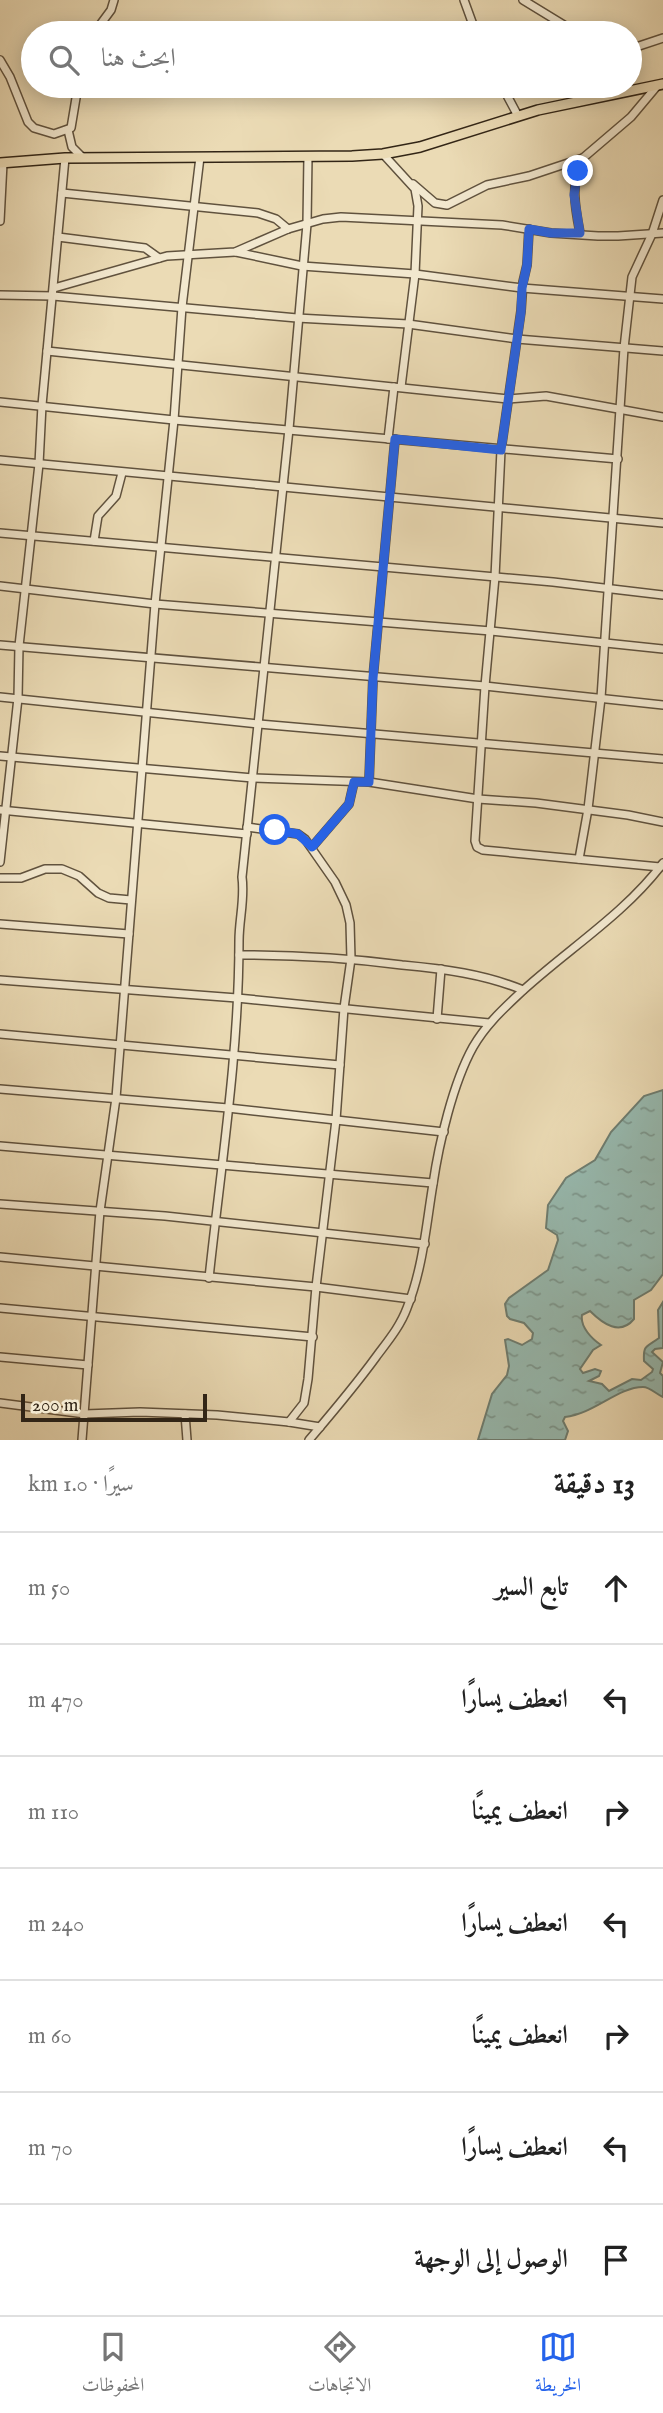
<!DOCTYPE html>
<html lang="ar">
<meta charset="utf-8">
<style>
body{margin:0;font-family:"IM FELL English",Amiri,serif;background:#f6f6f6;color:#222;direction:rtl}
.scale{position:absolute;left:21px;bottom:18px;width:186px;box-sizing:border-box;padding-left:7px;border:4px solid #322516;border-top:0;font-size:19px;line-height:24px;white-space:nowrap;color:#322516;-webkit-text-stroke:5px #f2e8cf;paint-order:stroke}
.stop{position:absolute;width:21px;height:21px;margin:-16px;border:5px solid #2563eb;border-radius:50%;background:#fff}
.stop.end{background:#2563eb;border-color:#fff;box-shadow:0 2px 7px #0008}
.list{margin:0;padding:0;list-style:none}
h2{display:flex;justify-content:space-between;align-items:center;height:91px;margin:0;padding:0 28px;font-size:30px}
h2 small{font-size:23px;font-weight:400;color:#767676}
.list li{display:grid;grid-template-columns:46px 1fr auto;gap:21px;align-items:center;box-sizing:border-box;height:112px;padding:0 28px;border-top:2px solid #e0e0e0}
.list b{display:block;font-size:26px;white-space:nowrap}
.list em{font-size:23px;font-style:normal;color:#767676}
.icon{flex:none;width:38px;height:38px;fill:none;stroke:currentColor;stroke-width:2;stroke-linecap:round;stroke-linejoin:round}
.map{position:relative;flex:none;width:663px;height:1440px;overflow:hidden;direction:ltr}
.search{position:absolute;background:#fff;box-shadow:0 4px 18px #0003;left:21px;right:21px;top:21px;height:77px;display:flex;align-items:center;gap:18px;box-sizing:border-box;padding:0 24px;border-radius:38px;color:#767676;font-size:26px}
.sheet{height:875px;background:#fff}
nav{display:flex;justify-content:space-around;align-items:center;box-sizing:border-box;height:98px;border-top:2px solid #e0e0e0;background:#fff;font-size:19px;color:#767676}
nav a{display:grid;justify-items:center;gap:4px}
nav .on{color:#2563eb}
.map>svg:first-child{display:block}
.water{fill:url(#water-ripples);stroke:#6f7f73;stroke-width:2}
.lines{fill:none;stroke-linecap:round;stroke-linejoin:round}
.minor-casing{stroke:#60523e;stroke-width:10}
.major-casing{stroke:#322516;stroke-width:12}
.minor{stroke:#f2e8cf;stroke-width:7}
.major{stroke:#ebdbb5;stroke-width:9}
.route{stroke:#2563eb;stroke-width:9}
</style>
<div class="map">
<svg width="663" height="1440" viewBox="0 0 663 1440">
<defs>
<pattern id="water-ripples" width="26" height="14" patternUnits="userSpaceOnUse" patternTransform="scale(1.75)"><rect width="26" height="14" fill="#98bbb1"/><path d="M2 4q2-2 4 0t4 0M15 11q2-2 4 0t4 0" fill="none" stroke="#7d988f"/></pattern>
</defs>
<rect width="100%" height="100%" fill="#ebdbb5"/>
<filter id="stains"><feTurbulence type="fractalNoise" baseFrequency=".00286" numOctaves="4"/><feColorMatrix values="0 0 0 0 .2 0 0 0 0 .09 0 0 0 0 .02 0 0 0 .5 -.17"/></filter>
<radialGradient id="worn" r=".72"><stop offset=".6" stop-color="#630" stop-opacity="0"/><stop offset="1" stop-color="#630" stop-opacity=".3"/></radialGradient>
<path class="water" d="M663,1090V1274L651,1290L634,1300V1319C620,1336 603,1324 590,1311L582,1315C580,1327 592,1339 601,1345L593,1350L580,1369L583,1373L595,1369L601,1371L599,1376L589,1381L602,1384L609,1391L632,1379L641,1380L652,1372L653,1369L644,1361C643,1344 647,1347 659,1338L658,1310L663,1302V1348L655,1349L652,1352L663,1362L660,1373L663,1376V1397C656,1394 650,1387 643,1387C618,1387 594,1414 565,1417L563,1421L568,1431L565,1440H478L492,1394L507,1375L509,1366L505,1340L508,1339L522,1345L532,1339L533,1333L524,1323L510,1319L507,1316L505,1304L509,1298L548,1270L558,1240L557,1235L546,1228L548,1205L566,1178L595,1160L611,1132L644,1096Z"/>
<g class="lines">
<g class="minor-casing">
<g id="minor">
<path d="M464,0L476,33"/>
<path d="M523,0L577,33"/>
<path d="M94,33L111,10L114,0"/>
<path d="M630,49L663,38"/>
<path d="M0,60L10,77L28,122L34,128L54,134L71,128L78,86"/>
<path d="M502,86L518,116"/>
<path d="M68,130L72,147L83,158"/>
<path d="M383,154L415,189L418,206L415,274L401,387"/>
<path d="M413,184L435,203L447,205L487,185L529,176L583,158"/>
<path d="M62,193L258,213L276,219L288,229"/>
<path d="M0,221L3,163"/>
<path d="M529,229L527,265L523,282L521,311L501,450L495,577L485,686L475,841L477,847L483,850L660,867"/>
<path d="M580,233C575,207 570,182 583,158L631,117L657,86"/>
<path d="M58,237L145,248L159,258"/>
<path d="M236,252L302,266L415,274L522,288L663,299"/>
<path d="M54,288L167,256L235,252L288,229L323,219L341,217L502,225L551,233L598,236H618L663,233"/>
<path d="M0,295L53,296L297,318L408,324L517,339L663,351"/>
<path d="M47,351L508,399L546,396L663,417"/>
<path d="M0,402L174,420L618,459"/>
<path d="M388,439L394,387"/>
<path d="M0,460L663,523"/>
<path d="M0,533L553,582L663,595"/>
<path d="M94,541L98,516L116,496L122,473"/>
<path d="M0,586L155,604L491,631L663,649"/>
<path d="M0,645L485,686L663,705"/>
<path d="M0,697L259,724L663,759"/>
<path d="M0,756L253,778L369,782L478,799L536,803L628,815L663,822"/>
<path d="M369,782L373,678L395,439"/>
<path d="M0,810L247,834"/>
<path d="M247,827L298,834L305,839L335,882L346,905L350,923L351,959L344,1008L336,1120L316,1287L308,1379L304,1403L289,1422"/>
<path d="M312,847L349,804L354,782"/>
<path d="M579,859L588,809L601,698L624,348L632,277L652,234L663,200"/>
<path d="M0,862L18,698L19,646L39,464L42,405L65,158"/>
<path d="M0,878H21L45,869H62L79,876L98,893L109,898L131,900"/>
<path d="M0,924L129,934"/>
<path d="M239,955C294,955 348,958 402,965C444,969 484,974 523,990"/>
<path d="M0,980L237,998L489,1023"/>
<path d="M437,1019L441,969"/>
<path d="M0,1034L340,1065"/>
<path d="M0,1089L228,1108L444,1132"/>
<path d="M0,1146L433,1183"/>
<path d="M0,1204L165,1216L425,1244"/>
<path d="M0,1257L316,1287L411,1299"/>
<path d="M209,1278C221,1166 239,1053 239,941C239,919 245,899 242,877L289,429L307,224L308,156"/>
<path d="M0,1308L313,1337"/>
<path d="M0,1357L88,1365"/>
<path d="M0,1403L85,1414L140,1412L217,1415L289,1422L320,1427"/>
<path d="M185,1414L187,1440"/>
<path d="M82,1440L100,1211L116,1098L155,604L174,420L182,307L200,157"/>
<path d="M309,1440C332,1413 355,1386 376,1357C387,1342 400,1327 407,1308C423,1268 426,1226 433,1184C439,1143 453,1083 473,1047C485,1026 501,1011 518,995C565,951 624,915 663,863"/>
</g>
</g>
<g class="major-casing">
<path id="major" d="M0,163L65,158L352,156L383,154L420,147L538,110L663,84"/>
</g>
<use href="#minor" class="minor"/>
<use href="#major" class="major"/>
</g>
<g class="lines">
<path class="route" d="M275,830L298,834L312,847L349,804L354,782H369L373,678L395,439L501,450L521,312L522,288L527,265L529,229L551,233H580L574,195L578,171"/>
</g>
<rect width="100%" height="100%" filter="url(#stains)"/>
<rect width="100%" height="100%" fill="url(#worn)"/>
</svg>
<div class="scale">200 m</div>
<div class="stop" style="left:275px;top:830px"></div>
<div class="stop end" style="left:578px;top:171px"></div>
<div class="search"><svg class="icon" aria-label="search" viewBox="0 0 24 24"><circle cx="10" cy="10" r="6"/><path d="M15 15l6 6"/></svg>ابحث هنا</div>
</div>
<section class="sheet">
<h2>13 دقيقة<small>سيرًا · 1.0 km</small></h2>
<ul class="list">
<li><svg class="icon" aria-label="ahead" viewBox="0 0 24 24"><path d="M12 20V5M6 11l6-6 6 6"/></svg><div><b>تابع السير</b></div><em>50 m</em></li>
<li><svg class="icon" aria-label="left" viewBox="0 0 24 24"><path d="M17 20v-9H6M10 6l-5 5 5 5"/></svg><div><b>انعطف يسارًا</b></div><em>470 m</em></li>
<li><svg class="icon" aria-label="right" viewBox="0 0 24 24"><path d="M7 20v-9h11M14 6l5 5-5 5"/></svg><div><b>انعطف يمينًا</b></div><em>110 m</em></li>
<li><svg class="icon" aria-label="left" viewBox="0 0 24 24"><path d="M17 20v-9H6M10 6l-5 5 5 5"/></svg><div><b>انعطف يسارًا</b></div><em>240 m</em></li>
<li><svg class="icon" aria-label="right" viewBox="0 0 24 24"><path d="M7 20v-9h11M14 6l5 5-5 5"/></svg><div><b>انعطف يمينًا</b></div><em>60 m</em></li>
<li><svg class="icon" aria-label="left" viewBox="0 0 24 24"><path d="M17 20v-9H6M10 6l-5 5 5 5"/></svg><div><b>انعطف يسارًا</b></div><em>70 m</em></li>
<li><svg class="icon" aria-label="arrive" viewBox="0 0 24 24"><path d="M6 21V4h12l-3 4 3 4H6"/></svg><div><b>الوصول إلى الوجهة</b></div></li>
</ul>
</section>
<nav>
<a class="on"><svg class="icon" aria-label="map" viewBox="0 0 24 24"><path d="M3 6l6-2 6 2 6-2v14l-6 2-6-2-6 2zM9 4v14M15 6v14"/></svg>الخريطة</a>
<a><svg class="icon" aria-label="directions" viewBox="0 0 24 24"><path d="M12 3l9 9-9 9-9-9zM9 14v-3h6M13 9l2 2-2 2"/></svg>الاتجاهات</a>
<a><svg class="icon" aria-label="saved" viewBox="0 0 24 24"><path d="M7 4h10v16l-5-4-5 4z"/></svg>المحفوظات</a>
</nav>
